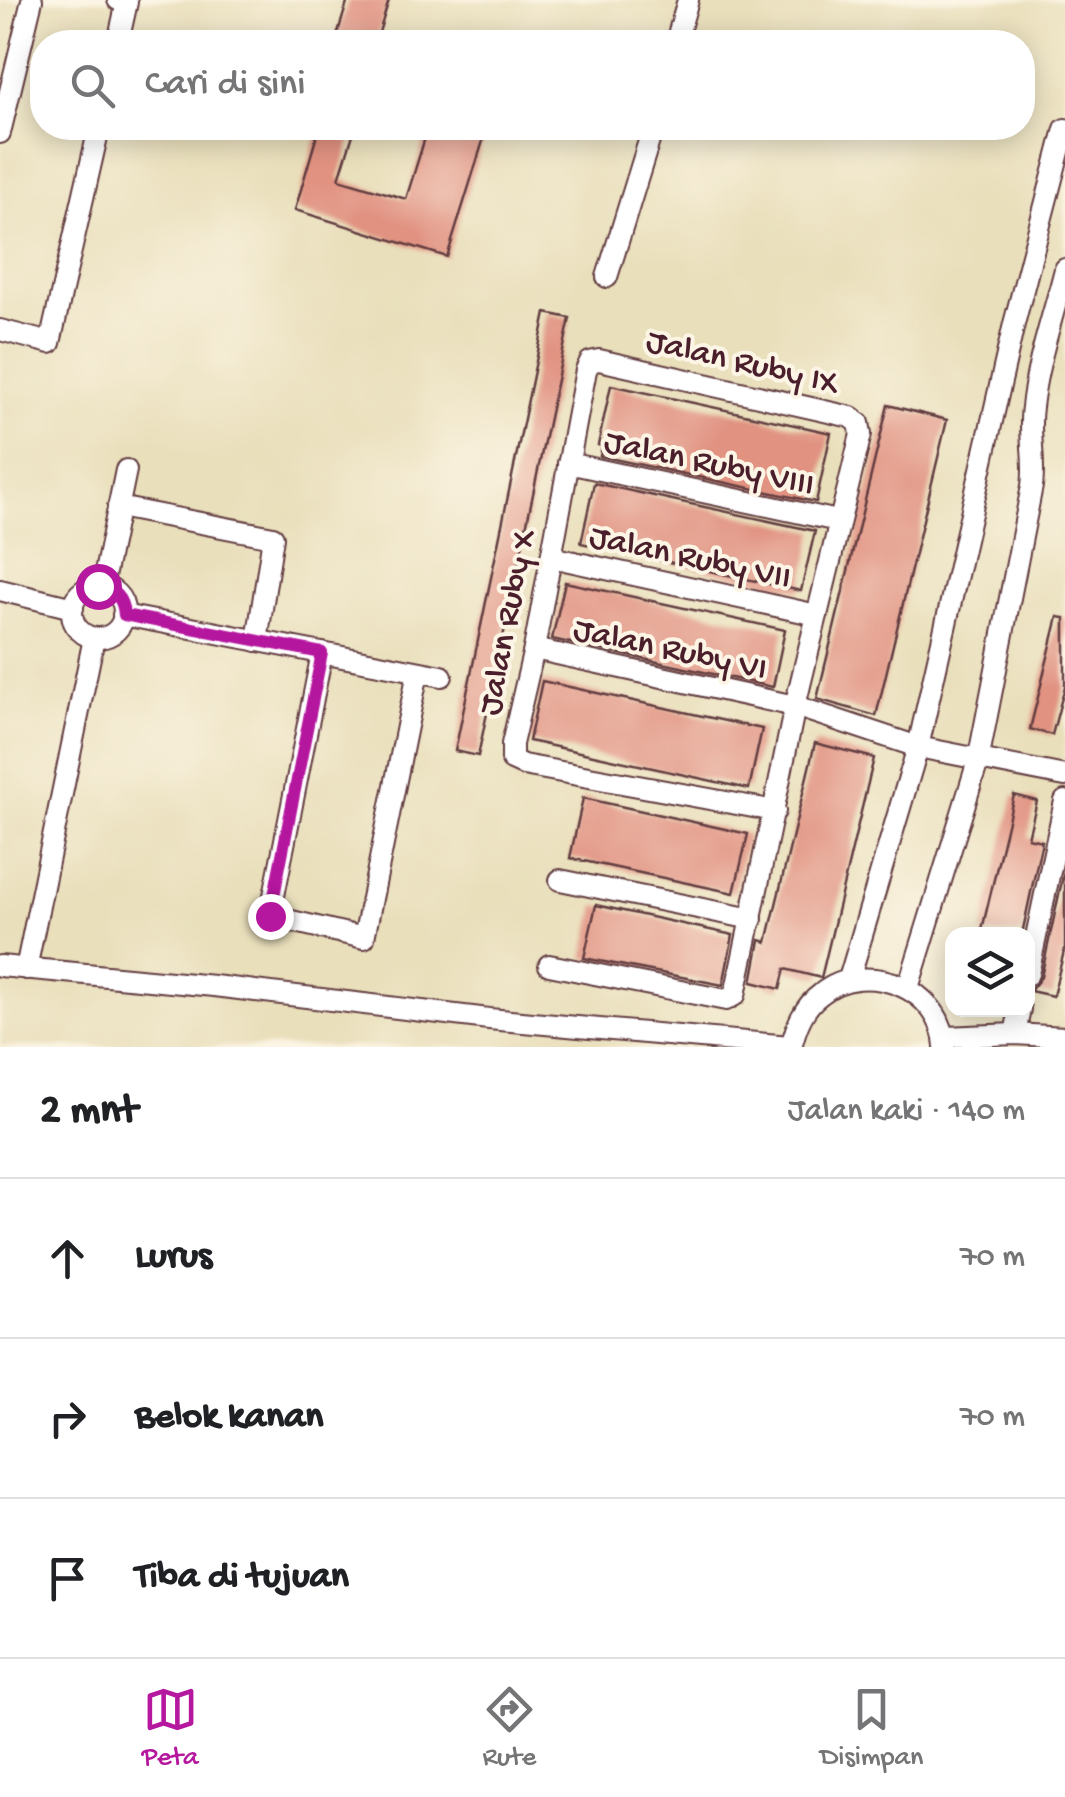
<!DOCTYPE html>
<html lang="id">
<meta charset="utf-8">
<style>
body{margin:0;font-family:"Gochi Hand",sans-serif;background:#f6f6f6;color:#202124}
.controls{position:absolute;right:30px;bottom:30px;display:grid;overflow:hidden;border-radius:20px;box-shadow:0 5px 25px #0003}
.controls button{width:90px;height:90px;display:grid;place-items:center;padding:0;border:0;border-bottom:2px solid #e0e0e0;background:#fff;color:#202124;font:50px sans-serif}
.stop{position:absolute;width:30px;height:30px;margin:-22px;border:8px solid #b5179e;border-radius:50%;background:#fff}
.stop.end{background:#b5179e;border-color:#fff;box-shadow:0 2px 10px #0008}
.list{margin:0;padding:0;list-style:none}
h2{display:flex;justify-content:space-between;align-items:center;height:130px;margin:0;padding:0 40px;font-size:42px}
h2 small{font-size:32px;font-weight:400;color:#757577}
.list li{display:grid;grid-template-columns:65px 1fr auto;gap:30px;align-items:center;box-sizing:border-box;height:160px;padding:0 40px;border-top:2px solid #e0e0e0}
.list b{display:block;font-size:38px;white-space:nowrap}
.list em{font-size:32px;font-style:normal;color:#757577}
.icon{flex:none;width:55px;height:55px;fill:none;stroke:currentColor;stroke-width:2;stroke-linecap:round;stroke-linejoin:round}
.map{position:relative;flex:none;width:1065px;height:1047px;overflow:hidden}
.search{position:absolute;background:#fff;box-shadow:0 5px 25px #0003;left:30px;right:30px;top:30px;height:110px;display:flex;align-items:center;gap:25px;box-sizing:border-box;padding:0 35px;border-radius:40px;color:#757577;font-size:38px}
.sheet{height:610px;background:#fff}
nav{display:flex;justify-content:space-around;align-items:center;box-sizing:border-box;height:140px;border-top:2px solid #e0e0e0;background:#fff;font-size:28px;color:#757577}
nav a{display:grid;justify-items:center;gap:5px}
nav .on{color:#b5179e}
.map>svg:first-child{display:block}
.building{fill:#e19281}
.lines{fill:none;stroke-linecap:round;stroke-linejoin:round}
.street-casing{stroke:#623c41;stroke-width:24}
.street{stroke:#fff;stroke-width:20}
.route{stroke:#b5179e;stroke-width:12}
.labels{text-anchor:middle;stroke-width:8;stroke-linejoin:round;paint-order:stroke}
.street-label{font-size:35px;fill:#4a1f2b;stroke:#fcf5e5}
</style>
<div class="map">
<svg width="1065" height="1047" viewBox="0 0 1065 1047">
<rect width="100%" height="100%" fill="#fcf5e5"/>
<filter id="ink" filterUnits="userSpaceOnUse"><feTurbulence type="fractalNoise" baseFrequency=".01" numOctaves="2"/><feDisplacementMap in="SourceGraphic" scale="20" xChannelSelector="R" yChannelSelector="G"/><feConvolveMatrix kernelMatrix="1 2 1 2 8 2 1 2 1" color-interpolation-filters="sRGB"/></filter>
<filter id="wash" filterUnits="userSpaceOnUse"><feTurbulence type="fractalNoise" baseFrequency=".0048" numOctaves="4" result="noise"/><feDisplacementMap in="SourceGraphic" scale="40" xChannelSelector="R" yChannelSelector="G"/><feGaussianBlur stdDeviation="2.25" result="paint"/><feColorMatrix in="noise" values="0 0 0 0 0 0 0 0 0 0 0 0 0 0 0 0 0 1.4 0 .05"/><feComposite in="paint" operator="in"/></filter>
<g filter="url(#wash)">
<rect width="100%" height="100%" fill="#e9dfbb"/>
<g id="blocks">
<g class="building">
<path d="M348,0H389L376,42H335Z"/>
<path d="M319,128H355L339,179L406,199L428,128H487L447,257L295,210Z"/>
<path d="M546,313L570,318L478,756L455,751Z"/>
<path d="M611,385L831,433L816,502L600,456L602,446L598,445Z"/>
<path d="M888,405L947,420L876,716L817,699Z"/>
<path d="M594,483L815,531L801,591L581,543Z"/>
<path d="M565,582L785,630L773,687L552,639Z"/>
<path d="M1058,617L1065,618V686L1052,735L1030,729Z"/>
<path d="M542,681L762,729L749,789L529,741Z"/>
<path d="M815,743L874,758L821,978L785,969L780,989L752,982L760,940L767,942Z"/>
<path d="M1014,795L1037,801L1028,838L1042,841L1022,934H981Z"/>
<path d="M583,798L748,834L734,893L570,858Z"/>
<path d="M1065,867V947L1053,996L1030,991L1041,977Z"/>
<path d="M596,905L733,935L723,985L584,958Z"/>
</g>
</g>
</g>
<g filter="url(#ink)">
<use href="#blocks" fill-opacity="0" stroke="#623c41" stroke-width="2.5"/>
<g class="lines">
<g class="street-casing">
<g id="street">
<path d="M118,0L127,2L118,42"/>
<path d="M676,42L688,0"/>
<path d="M0,133L32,0"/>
<path d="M607,277L653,128"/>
<path d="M0,330L50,343L99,128"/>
<path d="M568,463L838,521"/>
<path d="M118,507L273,537L257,641"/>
<path d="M551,557L817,615"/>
<circle cx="98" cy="612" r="26"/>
<path d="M102,587L126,470"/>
<path d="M0,590L73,608"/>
<path d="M123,615L442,676"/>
<path d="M534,649L795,706L918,747L1065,776"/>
<path d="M322,653L270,916L364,938L418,672"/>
<path d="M560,880L752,919"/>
<path d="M549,965L726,1000L735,995L795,706L861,434L859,423L851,417L599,360L590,362L586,370L534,649L512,744V760L523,765L775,811"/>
<path d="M0,966L214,986L489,1019L790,1046"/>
<path d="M26,969L94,638"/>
<path d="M1028,974L1065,801"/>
<path d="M849,979L918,747L1014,324L1065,129"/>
<path d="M908,988L978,761L1032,486C1036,459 1028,434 1032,407C1037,361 1054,314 1065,269"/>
<path d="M1015,1034L1020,1009"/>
<path d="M945,1037L1015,1034L1065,1037"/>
<path d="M791,1047C796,1027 803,1007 821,994C865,958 943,988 945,1047"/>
</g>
</g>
<use href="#street" class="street"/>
</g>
</g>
<g class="lines" filter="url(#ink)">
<path class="route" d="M98,586C114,589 123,598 124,615L322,653L270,916"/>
</g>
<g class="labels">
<g class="street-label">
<text transform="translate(743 359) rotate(13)" y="12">Jalan Ruby IX</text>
<text transform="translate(710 460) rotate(12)" y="12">Jalan Ruby VIII</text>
<text transform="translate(691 554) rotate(12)" y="12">Jalan Ruby VII</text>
<text transform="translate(504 622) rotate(-79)" y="12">Jalan Ruby X</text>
<text transform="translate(671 646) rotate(12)" y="12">Jalan Ruby VI</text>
</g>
</g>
</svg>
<div class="controls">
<button><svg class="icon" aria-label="layers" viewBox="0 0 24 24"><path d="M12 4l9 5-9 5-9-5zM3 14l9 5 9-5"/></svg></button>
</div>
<div class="stop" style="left:98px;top:586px"></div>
<div class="stop end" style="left:270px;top:916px"></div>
<div class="search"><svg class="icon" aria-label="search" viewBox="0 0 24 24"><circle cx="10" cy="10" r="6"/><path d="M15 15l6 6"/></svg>Cari di sini</div>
</div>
<section class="sheet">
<h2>2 mnt<small>Jalan kaki · 140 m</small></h2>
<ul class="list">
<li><svg class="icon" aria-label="ahead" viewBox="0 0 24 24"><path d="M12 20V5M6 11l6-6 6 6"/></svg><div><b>Lurus</b></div><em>70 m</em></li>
<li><svg class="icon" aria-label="right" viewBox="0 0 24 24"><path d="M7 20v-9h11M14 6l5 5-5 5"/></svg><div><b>Belok kanan</b></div><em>70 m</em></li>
<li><svg class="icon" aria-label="arrive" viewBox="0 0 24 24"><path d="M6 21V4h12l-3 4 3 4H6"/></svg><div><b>Tiba di tujuan</b></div></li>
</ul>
</section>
<nav>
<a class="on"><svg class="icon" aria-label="map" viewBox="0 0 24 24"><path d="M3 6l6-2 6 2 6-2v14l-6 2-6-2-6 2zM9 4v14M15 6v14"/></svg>Peta</a>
<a><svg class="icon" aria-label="directions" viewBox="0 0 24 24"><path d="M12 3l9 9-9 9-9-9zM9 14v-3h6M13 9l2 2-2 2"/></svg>Rute</a>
<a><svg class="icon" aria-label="saved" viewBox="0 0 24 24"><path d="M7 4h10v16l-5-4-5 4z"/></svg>Disimpan</a>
</nav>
